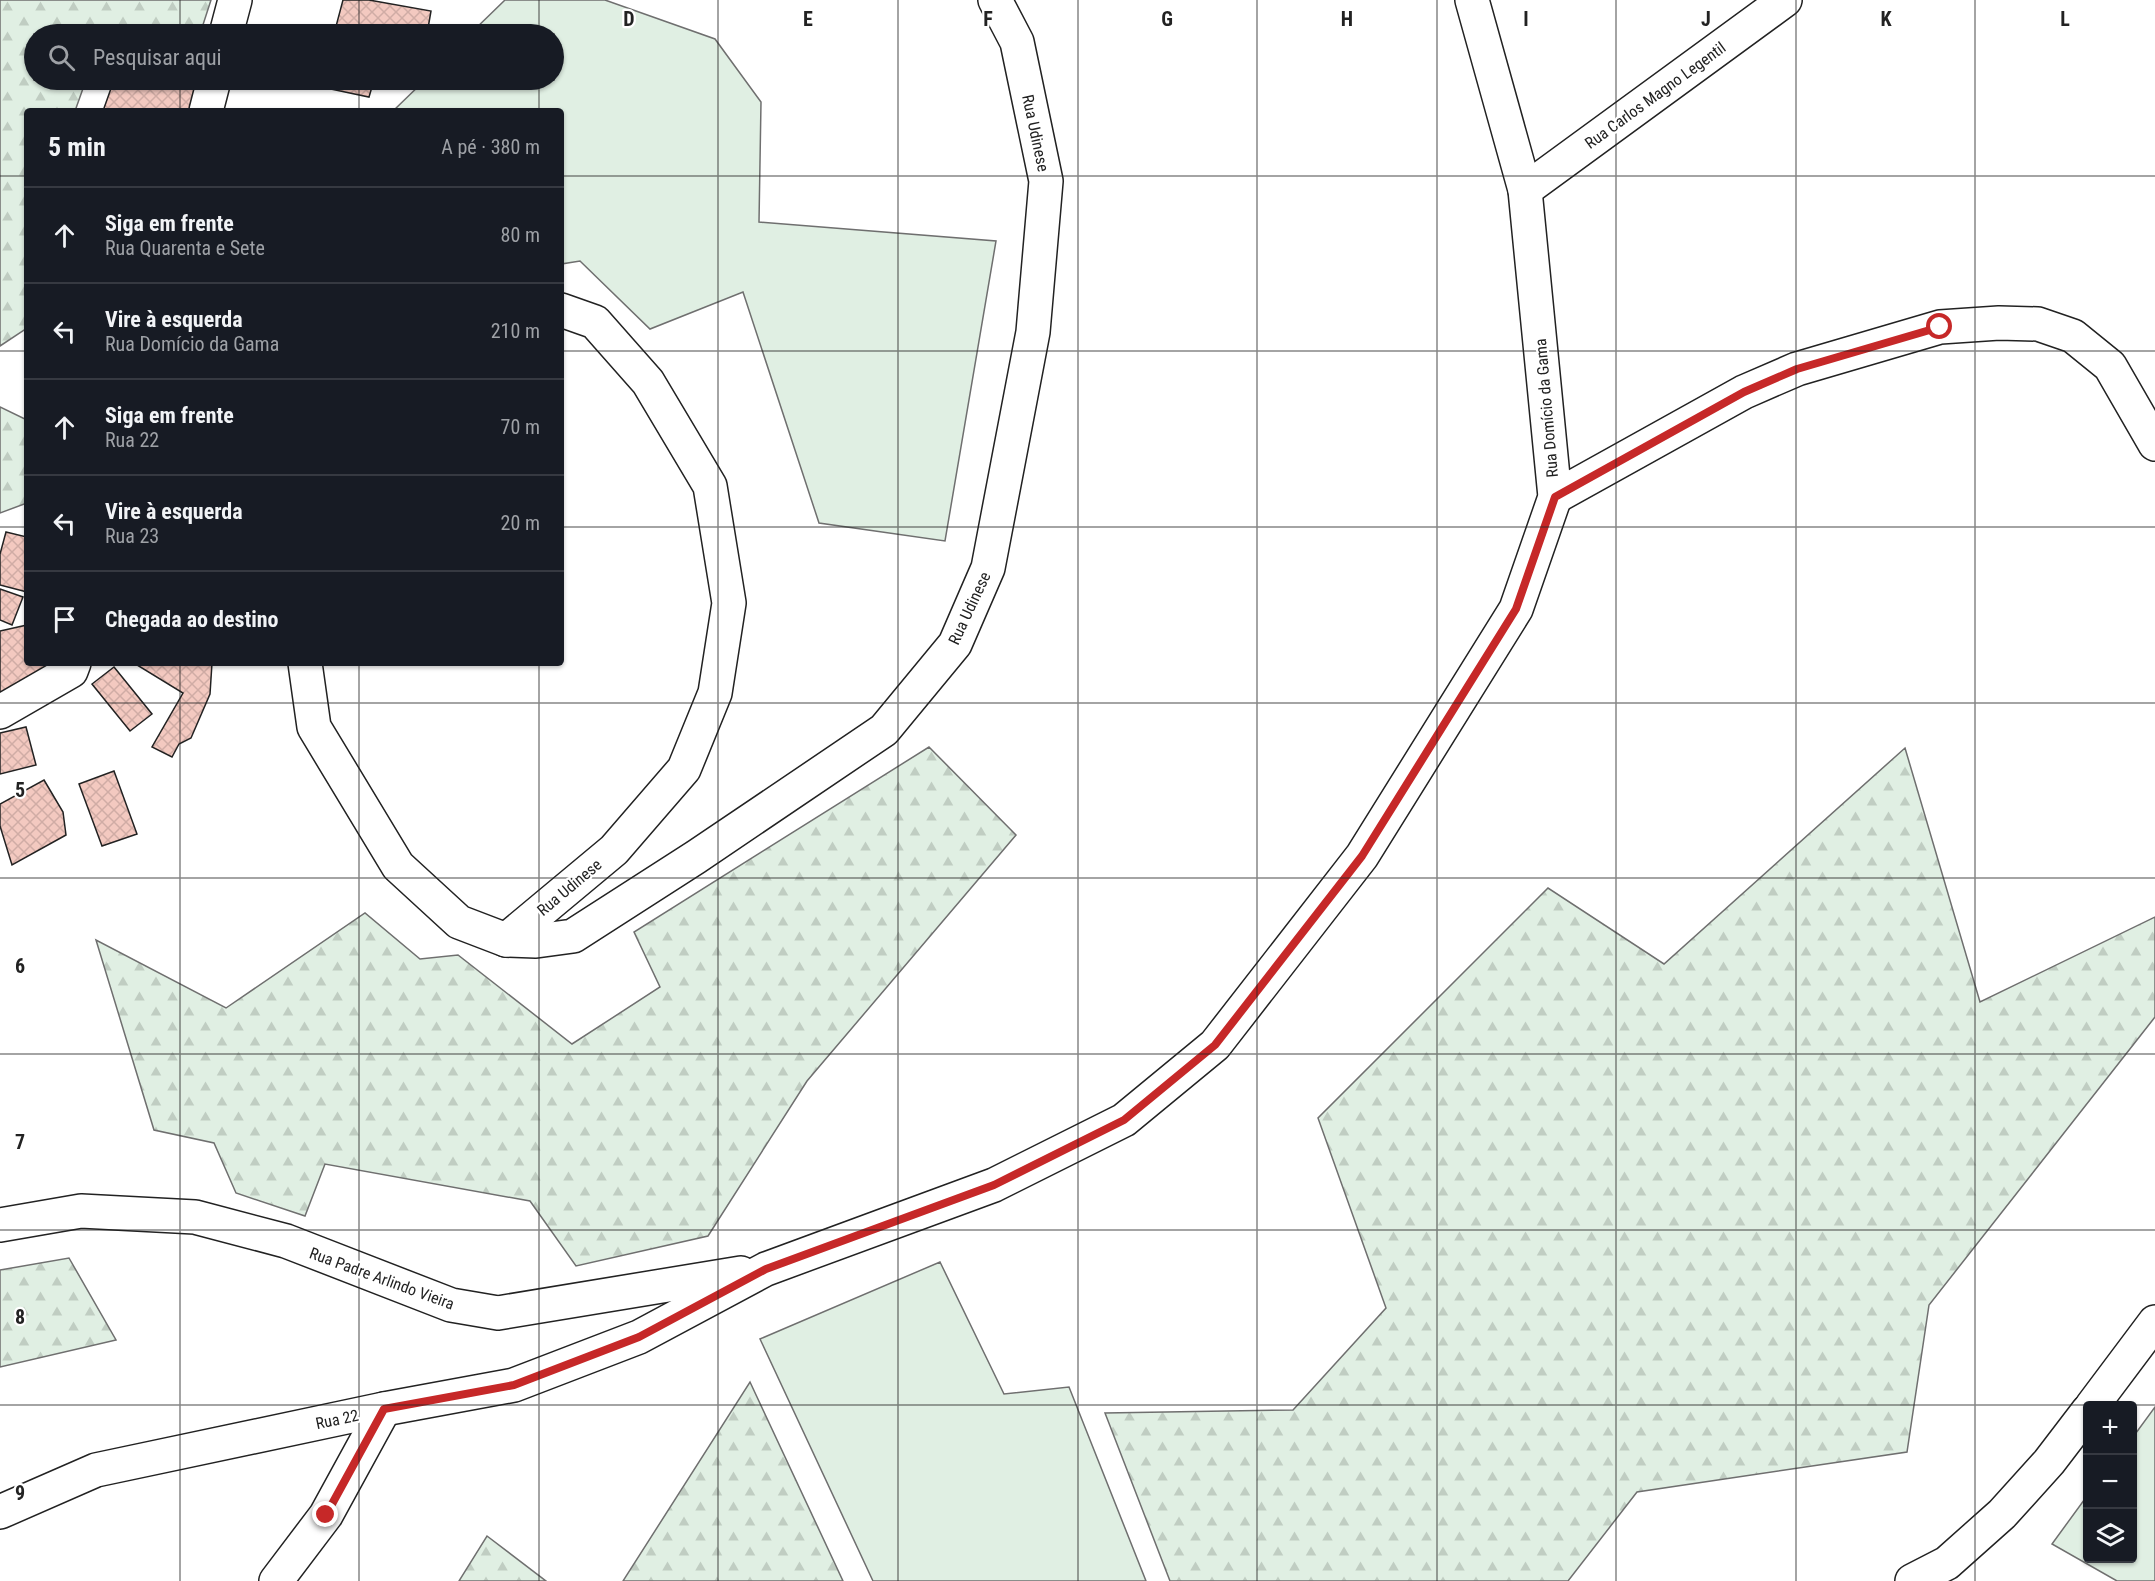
<!DOCTYPE html>
<html lang="pt">
<meta charset="utf-8">
<style>
body{margin:0;font-family:"Roboto Condensed",sans-serif;background:#20242c;color:#f1f3f6}
.controls{position:absolute;right:18px;bottom:18px;display:grid;overflow:hidden;border-radius:6px;box-shadow:0 2px 4px #0004}
.controls button{width:54px;height:54px;display:grid;place-items:center;padding:0;border:0;border-bottom:2px solid #363941;background:#171b24;color:#f1f3f6;font:30px sans-serif}
.stop{position:absolute;width:18px;height:18px;margin:-14px;border:4px solid #c62828;border-radius:50%;background:#fff}
.stop.end{background:#c62828;border-color:#fff;box-shadow:0 2px 6px #0008}
.list{margin:0;padding:0;list-style:none}
h2{display:flex;justify-content:space-between;align-items:center;height:78px;margin:0;padding:0 24px;font-size:26px}
h2 small{font-size:20px;font-weight:400;color:#9ea1a6}
.list li{display:grid;grid-template-columns:39px 1fr auto;gap:18px;align-items:center;box-sizing:border-box;height:96px;padding:0 24px;border-top:2px solid #363941}
.list b{display:block;font-size:22px;white-space:nowrap}
.list p{margin:0;font-size:20px;white-space:nowrap;color:#9ea1a6}
.list em{font-size:20px;font-style:normal;color:#9ea1a6}
.icon{flex:none;width:33px;height:33px;fill:none;stroke:currentColor;stroke-width:2;stroke-linecap:round;stroke-linejoin:round}
.map{position:relative;flex:none;width:2155px;height:1581px;overflow:hidden}
.search{position:absolute;background:#171b24;box-shadow:0 2px 4px #0004;left:24px;top:24px;width:540px;height:66px;display:flex;align-items:center;gap:15px;box-sizing:border-box;padding:0 21px;border-radius:33px;color:#9ea1a6;font-size:22px}
.panel{position:absolute;background:#171b24;box-shadow:0 2px 4px #0004;left:24px;top:108px;width:540px;height:558px;border-radius:6px}
.map>svg:first-child{display:block}
.green{fill:#e0efe3;stroke:#6f6f6f;stroke-width:1.5}
.forest{fill:url(#forest-firs);stroke:#6f6f6f;stroke-width:1.5}
.building{fill:url(#building-cross-hatch);stroke:#222;stroke-width:1.5}
.lines{fill:none;stroke-linecap:round;stroke-linejoin:round}
.minor-casing{stroke:#222;stroke-width:36}
.minor{stroke:#fff;stroke-width:33}
.route{stroke:#c62828;stroke-width:8}
.grid{fill:none;stroke:#222;stroke-width:1.5;stroke-opacity:0.55}
.labels{text-anchor:middle;stroke-width:4.5;stroke-linejoin:round;paint-order:stroke}
.street-label{font-size:16px;fill:#222;stroke:#fff}
.grid-label{font-size:20px;text-anchor:middle;font-weight:bold;fill:#222;stroke:#fff;stroke-width:4.5;stroke-linejoin:round;paint-order:stroke}
</style>
<div class="map">
<svg width="2155" height="1581" viewBox="0 0 2155 1581">
<defs>
<pattern id="forest-firs" width="22" height="20" patternUnits="userSpaceOnUse" patternTransform="scale(1.5)"><rect width="22" height="20" fill="#e0efe3"/><path d="M5 1l3.5 6h-7zM16 11l3.5 6h-7z" fill="#c0cdc2"/></pattern>
<pattern id="building-cross-hatch" width="8" height="8" patternUnits="userSpaceOnUse" patternTransform="scale(1.5)"><rect width="8" height="8" fill="#f3c9c0"/><path d="M0 0l8 8M0 8l8-8" fill="none" stroke="#d0aca5"/></pattern>
</defs>
<rect width="100%" height="100%" fill="#fff"/>
<g class="green">
<path d="M505,0H605L715,39L761,102L759,222L996,241L945,541L819,523L743,292L650,329L580,261L561,264V111H393L425,80H554V34H470Z"/>
<path d="M940,1262L1004,1394L1069,1387L1146,1581H873L760,1339Z"/>
<path d="M2155,1407V1581H2117L2052,1544L2087,1496L2088,1558H2132L2133,1437Z"/>
</g>
<g class="forest">
<path d="M0,0H211L200,34H34V80H86L75,111H27V328L0,346Z"/>
<path d="M0,407L27,420V503L0,513Z"/>
<path d="M929,747L1016,835L807,1081L708,1236L576,1266L530,1201L325,1164L305,1216L236,1193L214,1143L154,1130L96,940L226,1008L365,913L420,959L458,955L572,1044L660,987L634,932Z"/>
<path d="M1905,748L1980,1002L2155,917V1017L1929,1305L1907,1452L1637,1492L1568,1581H1170L1105,1413L1293,1410L1386,1308L1318,1118L1548,888L1664,964Z"/>
<path d="M69,1258L116,1340L0,1367V1270Z"/>
<path d="M750,1382L843,1581H623Z"/>
<path d="M487,1536L546,1581H459Z"/>
</g>
<g class="building">
<path d="M343,0H369L431,11L427,34H287L290,26L334,34Z"/>
<path d="M114,80H189L201,84L191,111H103Z"/>
<path d="M322,80H374L369,97L321,87Z"/>
<path d="M6,532L27,537V592L0,585V554Z"/>
<path d="M0,589L23,597L12,625L0,620Z"/>
<path d="M27,625V663H47L46,675L0,699V631Z"/>
<path d="M138,663H212L210,694L191,738L179,744L172,757L152,747L183,693L137,665Z"/>
<path d="M114,667L152,714L130,731L92,684Z"/>
<path d="M26,727L36,765L0,774V733Z"/>
<path d="M114,771L137,834L102,846L79,784Z"/>
<path d="M44,780L63,812L66,835L12,865L0,826V804Z"/>
</g>
<g class="lines">
<g class="minor-casing">
<g id="minor">
<path d="M226,34L235,0"/>
<path d="M206,111L214,80"/>
<path d="M1525,190L1785,0"/>
<path d="M1555,497L1744,392L1797,369L1940,327L1999,323L2038,324L2073,336L2110,366L2155,444"/>
<path d="M305,663L314,727L398,866L459,922L506,940L536,941L573,936L696,857L884,730L955,644L988,568L1033,332L1046,181L1017,42L995,0"/>
<path d="M0,712L71,671L74,663"/>
<path d="M506,940L614,850L684,769L715,693L729,603L710,486L648,382L595,322L561,310"/>
<path d="M0,1225L81,1211L195,1217L286,1241L451,1305L498,1313L741,1273"/>
<path d="M2092,1406L2155,1322"/>
<path d="M0,1512L96,1470L384,1409L514,1385L639,1337L766,1269L994,1185L1124,1120L1215,1045L1362,856L1516,609L1555,497L1525,190L1472,0"/>
<path d="M276,1581L326,1515L384,1409"/>
<path d="M1912,1581L1947,1563L2002,1514L2049,1462L2088,1411"/>
</g>
</g>
<use href="#minor" class="minor"/>
</g>
<g class="lines">
<path class="route" d="M326,1515L384,1409L514,1385L639,1337L766,1269L994,1185L1124,1120L1215,1045L1362,856L1516,609L1555,497L1744,392L1797,369L1940,327"/>
</g>
<path class="grid" d="M180,0V34M359,0V34M539,0V34M718,0V1581M898,0V1581M1078,0V1581M1257,0V1581M1437,0V1581M1616,0V1581M1796,0V1581M1975,0V1581M180,80V111M359,80V111M539,80V111M0,176H27M561,176H2155M0,351H27M561,351H2155M0,527H27M561,527H2155M180,663V1581M359,663V1581M539,663V1581M0,703H2155M0,878H2155M0,1054H2155M0,1230H2155M0,1405H2155"/>
<g class="labels">
<g class="street-label">
<text transform="translate(1655 95) rotate(-36)" y="6">Rua Carlos Magno Legentil</text>
<text transform="translate(1036 133) rotate(78)" y="6">Rua Udinese</text>
<text transform="translate(1546 408) rotate(-95)" y="6">Rua Domício da Gama</text>
<text transform="translate(969 608) rotate(-65)" y="6">Rua Udinese</text>
<text transform="translate(569 887) rotate(-40)" y="6">Rua Udinese</text>
<text transform="translate(382 1278) rotate(20)" y="6">Rua Padre Arlindo Vieira</text>
<text transform="translate(337 1419) rotate(-12)" y="6">Rua 22</text>
</g>
</g>
<g class="grid-label">
<text x="629" y="26">D</text>
<text x="808" y="26">E</text>
<text x="988" y="26">F</text>
<text x="1167" y="26">G</text>
<text x="1347" y="26">H</text>
<text x="1526" y="26">I</text>
<text x="1706" y="26">J</text>
<text x="1886" y="26">K</text>
<text x="2065" y="26">L</text>
<text x="20" y="797">5</text>
<text x="20" y="973">6</text>
<text x="20" y="1149">7</text>
<text x="20" y="1324">8</text>
<text x="20" y="1500">9</text>
</g>
</svg>
<div class="controls">
<button>+</button>
<button>−</button>
<button><svg class="icon" aria-label="layers" viewBox="0 0 24 24"><path d="M12 4l9 5-9 5-9-5zM3 14l9 5 9-5"/></svg></button>
</div>
<div class="stop" style="left:1940px;top:327px"></div>
<div class="stop end" style="left:326px;top:1515px"></div>
<div class="search"><svg class="icon" aria-label="search" viewBox="0 0 24 24"><circle cx="10" cy="10" r="6"/><path d="M15 15l6 6"/></svg>Pesquisar aqui</div>
<section class="panel">
<h2>5 min<small>A pé · 380 m</small></h2>
<ul class="list">
<li><svg class="icon" aria-label="ahead" viewBox="0 0 24 24"><path d="M12 20V5M6 11l6-6 6 6"/></svg><div><b>Siga em frente</b><p>Rua Quarenta e Sete</p></div><em>80 m</em></li>
<li><svg class="icon" aria-label="left" viewBox="0 0 24 24"><path d="M17 20v-9H6M10 6l-5 5 5 5"/></svg><div><b>Vire à esquerda</b><p>Rua Domício da Gama</p></div><em>210 m</em></li>
<li><svg class="icon" aria-label="ahead" viewBox="0 0 24 24"><path d="M12 20V5M6 11l6-6 6 6"/></svg><div><b>Siga em frente</b><p>Rua 22</p></div><em>70 m</em></li>
<li><svg class="icon" aria-label="left" viewBox="0 0 24 24"><path d="M17 20v-9H6M10 6l-5 5 5 5"/></svg><div><b>Vire à esquerda</b><p>Rua 23</p></div><em>20 m</em></li>
<li><svg class="icon" aria-label="arrive" viewBox="0 0 24 24"><path d="M6 21V4h12l-3 4 3 4H6"/></svg><div><b>Chegada ao destino</b></div></li>
</ul>
</section>
</div>
